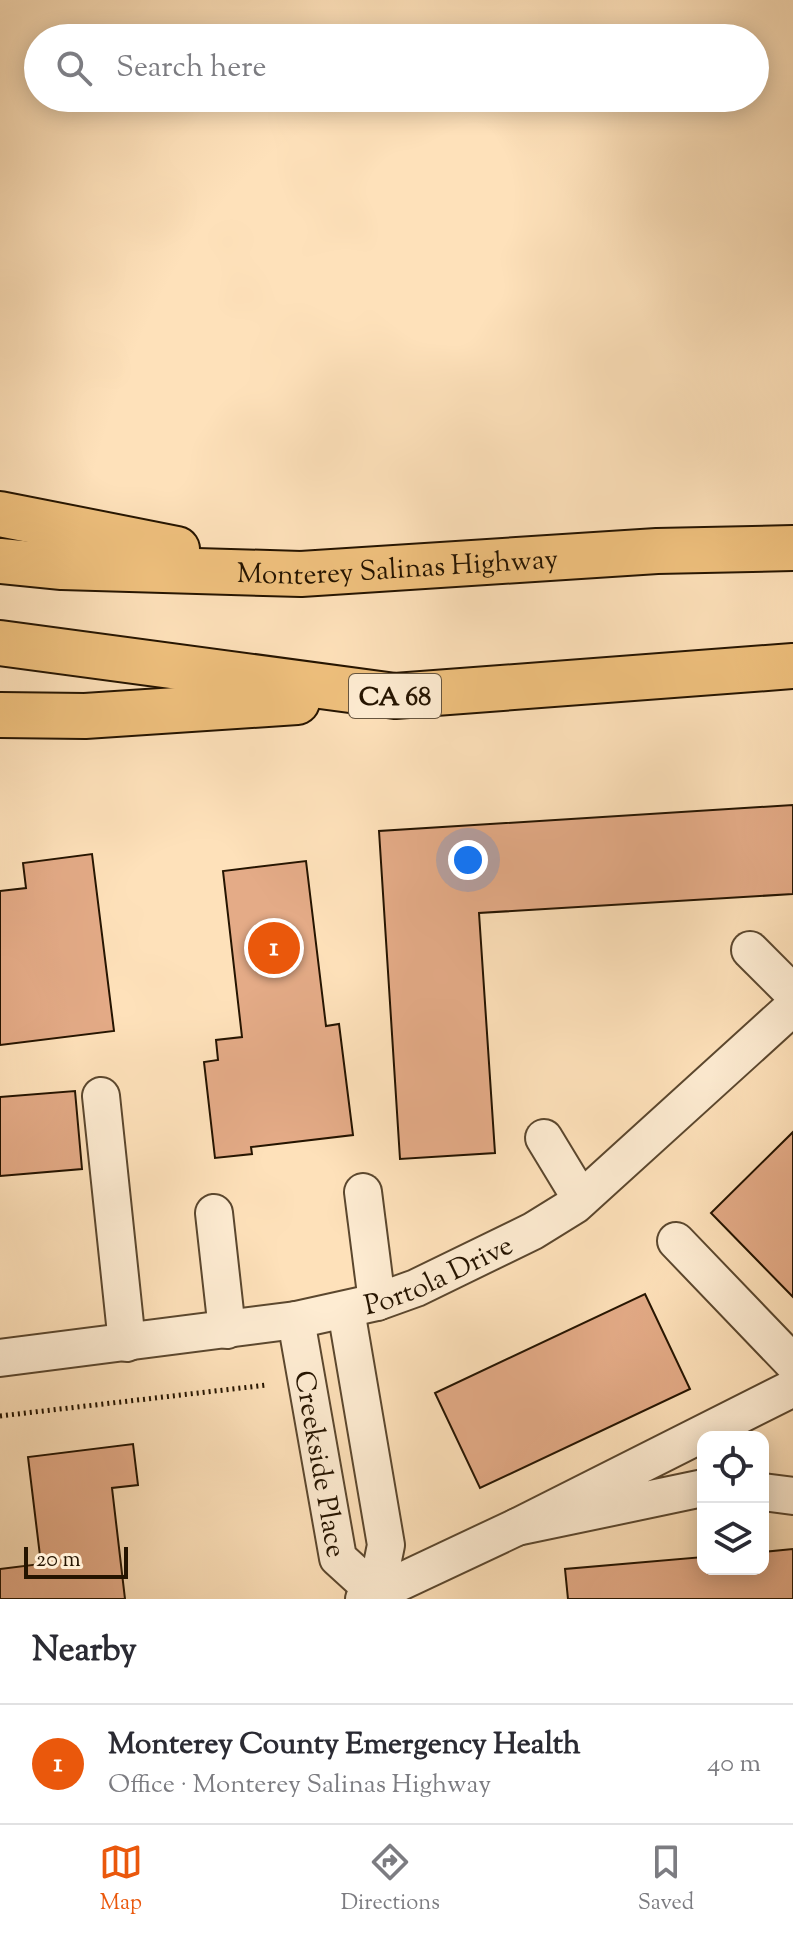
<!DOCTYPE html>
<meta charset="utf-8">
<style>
body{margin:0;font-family:"Sorts Mill Goudy",serif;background:#f7f7f7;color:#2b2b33}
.controls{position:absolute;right:24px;bottom:24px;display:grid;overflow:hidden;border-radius:16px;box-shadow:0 4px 20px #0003}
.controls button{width:72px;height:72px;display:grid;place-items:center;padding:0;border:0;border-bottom:2px solid #e1e1e2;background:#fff;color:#2b2b33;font:40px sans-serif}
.scale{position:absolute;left:24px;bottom:20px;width:104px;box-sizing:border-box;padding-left:8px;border:4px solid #251400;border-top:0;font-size:22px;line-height:28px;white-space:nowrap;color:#251400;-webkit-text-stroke:6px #feecd2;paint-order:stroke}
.you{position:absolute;left:468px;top:860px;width:28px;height:28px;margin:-20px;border:6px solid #fff;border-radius:50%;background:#1a73e8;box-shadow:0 0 0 12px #1a73e833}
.badge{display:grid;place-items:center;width:52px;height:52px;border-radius:50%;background:#ea580c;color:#fff;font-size:26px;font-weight:700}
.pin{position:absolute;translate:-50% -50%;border:4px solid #fff;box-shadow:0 2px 8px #0006}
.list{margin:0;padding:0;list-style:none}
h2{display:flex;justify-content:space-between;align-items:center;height:104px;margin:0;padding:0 32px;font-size:34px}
h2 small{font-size:26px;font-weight:400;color:#7c7c81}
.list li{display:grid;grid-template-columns:52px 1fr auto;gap:24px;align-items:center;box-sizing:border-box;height:120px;padding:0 32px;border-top:2px solid #e1e1e2}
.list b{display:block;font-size:30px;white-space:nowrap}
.list p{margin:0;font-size:26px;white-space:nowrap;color:#7c7c81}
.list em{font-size:26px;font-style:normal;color:#7c7c81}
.icon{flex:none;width:44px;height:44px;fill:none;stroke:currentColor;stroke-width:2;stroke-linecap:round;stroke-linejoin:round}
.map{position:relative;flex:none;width:793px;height:1599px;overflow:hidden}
.search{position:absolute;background:#fff;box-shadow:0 4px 20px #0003;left:24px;right:24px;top:24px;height:88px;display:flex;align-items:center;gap:20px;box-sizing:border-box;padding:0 28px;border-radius:44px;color:#7c7c81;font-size:30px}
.sheet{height:224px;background:#fff}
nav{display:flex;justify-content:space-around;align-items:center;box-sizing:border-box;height:112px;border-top:2px solid #e1e1e2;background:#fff;font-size:22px;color:#7c7c81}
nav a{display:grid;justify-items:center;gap:4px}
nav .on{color:#ea580c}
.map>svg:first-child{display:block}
.building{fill:#e4ab87;stroke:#251400;stroke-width:2}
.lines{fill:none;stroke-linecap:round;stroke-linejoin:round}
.minor-casing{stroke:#5b472e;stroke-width:40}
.highway-casing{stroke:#251400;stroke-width:48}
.path{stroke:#251400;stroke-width:5;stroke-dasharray:2 4;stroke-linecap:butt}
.minor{stroke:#feecd2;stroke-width:36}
.highway{stroke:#efc07d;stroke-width:44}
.labels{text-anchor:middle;stroke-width:7;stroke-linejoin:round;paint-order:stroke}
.shield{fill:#feecd2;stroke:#66553f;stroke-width:2}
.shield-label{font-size:26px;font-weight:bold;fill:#251400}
.street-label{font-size:28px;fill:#251400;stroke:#feecd2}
</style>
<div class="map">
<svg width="793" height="1599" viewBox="0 0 793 1599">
<rect width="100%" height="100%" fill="#fee1ba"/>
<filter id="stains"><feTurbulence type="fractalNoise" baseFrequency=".0025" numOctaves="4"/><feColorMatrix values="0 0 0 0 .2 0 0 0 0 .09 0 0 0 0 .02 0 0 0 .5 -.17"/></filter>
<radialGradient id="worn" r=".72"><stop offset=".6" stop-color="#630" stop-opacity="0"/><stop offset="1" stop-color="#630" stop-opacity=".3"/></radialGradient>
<g class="building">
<path d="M793,805V894L479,913L495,1153L400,1159L379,831Z"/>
<path d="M92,854L114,1031L0,1045V891L26,888L23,863Z"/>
<path d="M306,861L326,1026L339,1024L353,1135L251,1147L252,1154L215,1158L204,1062L218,1060L216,1040L242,1037L223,871Z"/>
<path d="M75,1091L82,1169L0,1176V1097Z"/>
<path d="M793,1132V1297L711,1213Z"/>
<path d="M645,1294L690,1389L480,1488L435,1393Z"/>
<path d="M133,1444L138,1485L112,1488L125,1599H0V1569L41,1564L28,1457Z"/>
<path d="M793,1549V1599H568L565,1569L703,1557V1569H763V1552Z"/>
</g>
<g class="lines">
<g class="minor-casing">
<g id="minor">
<path d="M750,950L793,993"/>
<path d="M101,1096L127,1343"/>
<path d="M544,1138L581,1199"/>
<path d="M363,1192L377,1302"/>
<path d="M214,1213L227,1330"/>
<path d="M676,1241L793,1363"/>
<path d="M346,1310L386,1545L375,1599"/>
<path id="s1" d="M296,1320L338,1558L383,1599"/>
<path id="s2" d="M0,1358L296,1320L377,1302L416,1288L533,1231L575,1205L793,1007"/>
<path d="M703,1488L517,1527L793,1388"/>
<path d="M763,1492L793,1496"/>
<path d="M364,1599L517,1527"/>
</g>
</g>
<g class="highway-casing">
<g id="highway">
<path d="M0,514L177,549"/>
<path id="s3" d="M0,561L62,567L301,574L657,551L793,548"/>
<path d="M0,643L395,696L793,666"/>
<path d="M0,715L85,716L297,702"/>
</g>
</g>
<path class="path" d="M0,1416L267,1385"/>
<use href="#minor" class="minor"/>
<use href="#highway" class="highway"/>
</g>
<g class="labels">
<rect class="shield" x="349" y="674" width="92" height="44" rx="6"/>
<g class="shield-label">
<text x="395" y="705">CA 68</text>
</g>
<g class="street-label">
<text dy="10" stroke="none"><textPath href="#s3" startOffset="398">Monterey Salinas Highway</textPath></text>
<text dy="10" stroke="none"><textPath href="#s2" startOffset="448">Portola Drive</textPath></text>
<text dy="10" stroke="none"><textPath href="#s1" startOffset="146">Creekside Place</textPath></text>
</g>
</g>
<rect width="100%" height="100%" filter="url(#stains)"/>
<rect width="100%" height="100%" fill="url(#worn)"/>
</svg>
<div class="controls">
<button><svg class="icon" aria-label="locate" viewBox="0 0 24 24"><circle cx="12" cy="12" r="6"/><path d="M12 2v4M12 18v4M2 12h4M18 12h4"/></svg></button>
<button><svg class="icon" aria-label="layers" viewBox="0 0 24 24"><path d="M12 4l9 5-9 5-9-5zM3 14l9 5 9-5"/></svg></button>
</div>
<div class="scale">20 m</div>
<div class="you"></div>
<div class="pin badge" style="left:274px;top:948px">1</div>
<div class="search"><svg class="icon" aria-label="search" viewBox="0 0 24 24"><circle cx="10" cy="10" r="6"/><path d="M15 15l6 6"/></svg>Search here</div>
</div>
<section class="sheet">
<h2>Nearby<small></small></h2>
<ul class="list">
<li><span class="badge">1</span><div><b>Monterey County Emergency Health</b><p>Office · Monterey Salinas Highway</p></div><em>40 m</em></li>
</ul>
</section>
<nav>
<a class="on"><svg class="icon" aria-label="map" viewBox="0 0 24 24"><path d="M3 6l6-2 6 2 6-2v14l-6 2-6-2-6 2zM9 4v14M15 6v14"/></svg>Map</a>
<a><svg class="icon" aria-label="directions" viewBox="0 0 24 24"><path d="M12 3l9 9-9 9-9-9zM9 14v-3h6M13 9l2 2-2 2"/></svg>Directions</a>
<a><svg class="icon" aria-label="saved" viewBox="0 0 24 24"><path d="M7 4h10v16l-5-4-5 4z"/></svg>Saved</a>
</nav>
